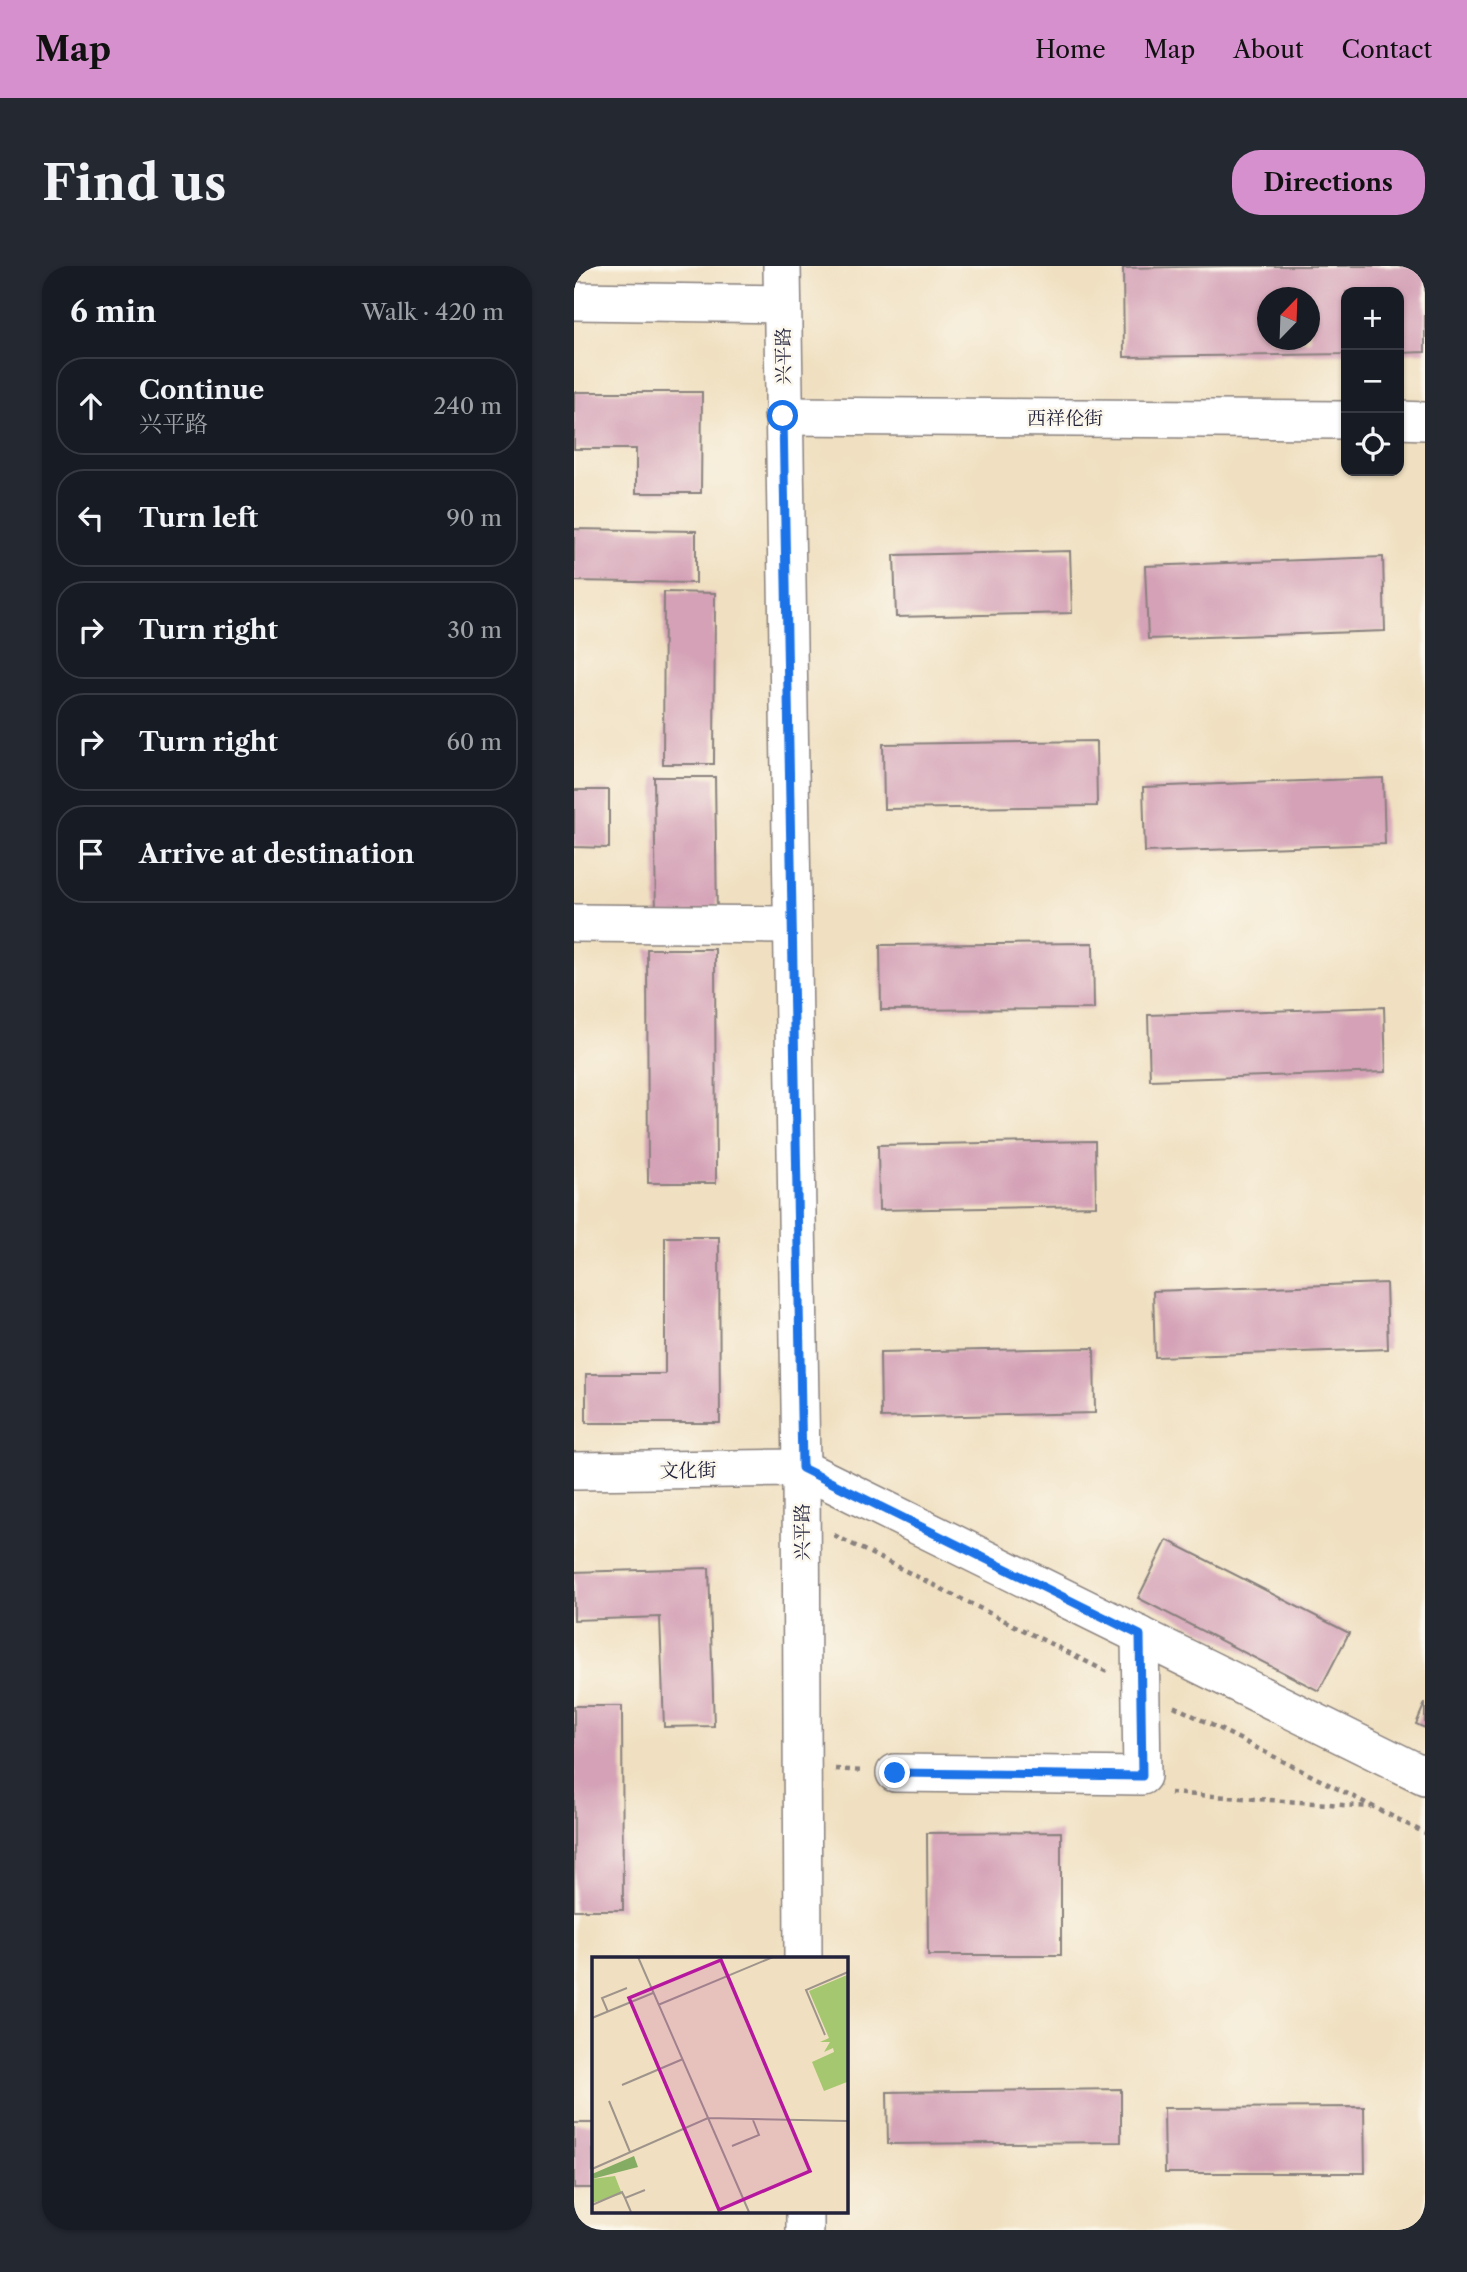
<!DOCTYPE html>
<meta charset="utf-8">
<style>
body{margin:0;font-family:"Libre Caslon Text","Noto Serif SC",serif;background:#242831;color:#f1f3f6}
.controls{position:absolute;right:21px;top:21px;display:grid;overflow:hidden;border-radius:14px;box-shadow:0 2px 5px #0004}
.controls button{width:63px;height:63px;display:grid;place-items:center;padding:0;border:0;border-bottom:2px solid #363941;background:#171b24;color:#f1f3f6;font:35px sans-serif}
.compass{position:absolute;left:683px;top:21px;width:63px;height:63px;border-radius:50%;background:#171b24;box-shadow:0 2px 5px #0004;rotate:23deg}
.stop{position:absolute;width:21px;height:21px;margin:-16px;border:5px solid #1a73e8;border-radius:50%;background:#fff}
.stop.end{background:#1a73e8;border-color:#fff;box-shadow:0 2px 7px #0008}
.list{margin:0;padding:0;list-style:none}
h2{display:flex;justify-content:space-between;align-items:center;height:91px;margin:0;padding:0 28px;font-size:30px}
h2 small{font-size:23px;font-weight:400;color:#9ea1a6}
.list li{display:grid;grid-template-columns:46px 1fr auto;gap:21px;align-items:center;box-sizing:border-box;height:98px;margin:0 14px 14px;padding:0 14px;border:2px solid #363941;border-radius:28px}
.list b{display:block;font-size:26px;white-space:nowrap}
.list p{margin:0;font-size:23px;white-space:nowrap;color:#9ea1a6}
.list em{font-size:23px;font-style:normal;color:#9ea1a6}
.icon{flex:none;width:38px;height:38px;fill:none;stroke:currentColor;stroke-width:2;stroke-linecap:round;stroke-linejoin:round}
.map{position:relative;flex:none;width:851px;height:1964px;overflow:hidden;border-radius:28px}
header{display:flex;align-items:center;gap:42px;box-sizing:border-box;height:98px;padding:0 35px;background:#d690ce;color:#111}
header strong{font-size:33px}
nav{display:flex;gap:38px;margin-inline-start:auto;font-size:24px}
.intro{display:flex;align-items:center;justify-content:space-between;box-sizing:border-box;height:168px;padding:0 42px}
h1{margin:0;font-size:49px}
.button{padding:18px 32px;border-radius:28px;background:#d690ce;color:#111;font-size:24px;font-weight:700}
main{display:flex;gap:42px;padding:0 42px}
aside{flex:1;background:#171b24;border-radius:28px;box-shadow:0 2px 5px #0004}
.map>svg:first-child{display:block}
.building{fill:#d4a1b6;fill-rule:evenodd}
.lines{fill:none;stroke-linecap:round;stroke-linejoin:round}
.minor-casing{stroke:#89817e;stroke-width:40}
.path{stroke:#89817e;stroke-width:4.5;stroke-dasharray:5 5;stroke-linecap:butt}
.minor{stroke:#fff;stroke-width:37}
.route{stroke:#1a73e8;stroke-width:9}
.labels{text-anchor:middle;stroke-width:5;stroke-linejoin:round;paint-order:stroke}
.street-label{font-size:19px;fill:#22223b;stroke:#fbf7ec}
.inset-road{fill:none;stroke:#9e948b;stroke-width:2}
.view{fill:#b5179e;fill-opacity:0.15;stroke:#b5179e;stroke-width:3.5}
.inset-edge{fill:none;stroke:#22223b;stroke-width:3.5}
</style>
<header>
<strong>Map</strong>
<nav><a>Home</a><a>Map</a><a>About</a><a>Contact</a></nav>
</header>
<div class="intro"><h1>Find us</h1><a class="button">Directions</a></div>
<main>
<aside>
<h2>6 min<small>Walk · 420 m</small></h2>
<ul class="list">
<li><svg class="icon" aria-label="ahead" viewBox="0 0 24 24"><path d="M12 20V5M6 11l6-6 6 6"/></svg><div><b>Continue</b><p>兴平路</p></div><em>240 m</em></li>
<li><svg class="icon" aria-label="left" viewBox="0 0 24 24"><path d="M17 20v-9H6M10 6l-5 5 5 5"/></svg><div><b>Turn left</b></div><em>90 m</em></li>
<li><svg class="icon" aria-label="right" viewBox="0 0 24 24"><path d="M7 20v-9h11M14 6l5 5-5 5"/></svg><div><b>Turn right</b></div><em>30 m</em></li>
<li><svg class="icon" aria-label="right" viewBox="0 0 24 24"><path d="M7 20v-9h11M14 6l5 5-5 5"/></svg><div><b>Turn right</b></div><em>60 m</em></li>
<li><svg class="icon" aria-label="arrive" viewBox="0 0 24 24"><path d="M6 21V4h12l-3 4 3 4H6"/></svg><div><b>Arrive at destination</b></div></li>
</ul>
</aside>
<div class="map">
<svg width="851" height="1964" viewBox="0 0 851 1964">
<rect width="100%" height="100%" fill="#fbf7ec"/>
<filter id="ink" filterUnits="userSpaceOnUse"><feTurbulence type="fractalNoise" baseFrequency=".0143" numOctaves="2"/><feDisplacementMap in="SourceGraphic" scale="14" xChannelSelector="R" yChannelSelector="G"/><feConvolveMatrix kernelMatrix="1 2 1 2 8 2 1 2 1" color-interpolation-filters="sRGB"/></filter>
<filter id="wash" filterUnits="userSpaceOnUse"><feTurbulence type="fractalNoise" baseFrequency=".00686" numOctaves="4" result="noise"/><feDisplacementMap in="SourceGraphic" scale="28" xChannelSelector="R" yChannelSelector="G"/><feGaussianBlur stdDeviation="1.57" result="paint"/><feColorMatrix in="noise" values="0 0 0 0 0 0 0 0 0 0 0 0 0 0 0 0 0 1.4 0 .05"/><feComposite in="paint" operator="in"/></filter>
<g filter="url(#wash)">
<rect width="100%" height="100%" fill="#f0e0c1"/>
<g id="blocks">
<g class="building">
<path d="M654,0H851V86L825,87V26H772V88L550,91L549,2ZM694,32H736V74H694Z"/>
<path d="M0,126H128L127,227H62V183H0Z"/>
<path d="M0,263L122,265V317L0,315Z"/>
<path d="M496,285L498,347L322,351L320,289Z"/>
<path d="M809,291L811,365L574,373L571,300Z"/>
<path d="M90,326L141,327L140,498H89Z"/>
<path d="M522,475L523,540L310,543L309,478Z"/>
<path d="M80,511H141L143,651H82Z"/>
<path d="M809,512L811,578L571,586L569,521Z"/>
<path d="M0,524H35V582L0,581Z"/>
<path d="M519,677L520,743L307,744L306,679Z"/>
<path d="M73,683H141L142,917H74Z"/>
<path d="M810,741L812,806L576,814L574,749Z"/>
<path d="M521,875L522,940L305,944L304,879Z"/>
<path d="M91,971H145L146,1157H12V1108H91Z"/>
<path d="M812,1017L814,1083L581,1091L579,1025Z"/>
<path d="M520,1082L521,1147L307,1152L306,1086Z"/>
<path d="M593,1274L775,1367L745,1425L564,1332Z"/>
<path d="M135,1302L140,1460L90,1461L86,1351L0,1354V1306Z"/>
<path d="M851,1437V1462L842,1458Z"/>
<path d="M0,1440H48L49,1644H0Z"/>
<path d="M487,1566V1689H354L353,1567Z"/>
<path d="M547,1823V1876L314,1878L313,1826Z"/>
<path d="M790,1841L791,1907H591L590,1842Z"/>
<rect x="0" y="1857" width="19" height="65"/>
</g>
</g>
</g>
<g filter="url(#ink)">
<use href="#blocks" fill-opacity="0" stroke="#89817e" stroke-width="2"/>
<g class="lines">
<g class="minor-casing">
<g id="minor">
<path d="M208,0L227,1202L229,1693"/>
<path d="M0,35L208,38"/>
<path d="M209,150L772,154"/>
<path d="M825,154L851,155"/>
<path d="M0,657L218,659"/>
<path d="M0,1205L227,1202L851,1510"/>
<path d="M321,1507L568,1510L566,1369"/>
<path d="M231,1945V1964"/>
</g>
</g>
<g class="path">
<path d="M260,1269L533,1406"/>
<path d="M600,1440L851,1567"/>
<path d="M261,1503L290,1505"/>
<path d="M596,1527L797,1541"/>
</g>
<use href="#minor" class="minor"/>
</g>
</g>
<g class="lines" filter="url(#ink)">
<path class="route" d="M209,150L228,1202L566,1369L568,1510L321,1507"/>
</g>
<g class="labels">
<g class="street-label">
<text transform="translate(209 90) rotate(-90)" y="7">兴平路</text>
<text x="491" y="159">西祥伦街</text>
<text transform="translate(114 1204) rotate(-1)" y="7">文化街</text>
<text transform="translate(228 1266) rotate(-90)" y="7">兴平路</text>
</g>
</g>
<g transform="translate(18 1691)">
<rect width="256" height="256" fill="#f0e0c1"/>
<path d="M255,18V125L232,134L220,105L242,95L241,91L232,95L238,85H228L237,81L217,34ZM23,219L30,237L0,246V222Z" fill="#a5c76f"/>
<path d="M42,199L46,210L0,222V217Z" fill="#84ac62"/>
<path class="inset-road" d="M46,0L157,255M66,48L181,0M16,55L10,41L35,31M0,61L61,36M233,78L214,33L256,15M30,128L91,102M17,144L38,195M140,189L167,178L161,163M0,212L116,161L256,164M0,248L30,235L33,241M39,255L33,241L53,233"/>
<path class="view" d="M129,3L218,214L127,253L37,41Z"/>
<rect width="256" height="256" class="inset-edge"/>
</g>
</svg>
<div class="controls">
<button>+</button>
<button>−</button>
<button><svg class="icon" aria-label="locate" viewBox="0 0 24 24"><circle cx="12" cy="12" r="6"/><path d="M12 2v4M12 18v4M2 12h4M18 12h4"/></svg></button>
</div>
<svg class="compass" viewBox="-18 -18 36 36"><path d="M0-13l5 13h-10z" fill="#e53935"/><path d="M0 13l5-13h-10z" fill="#9ea1a6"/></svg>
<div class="stop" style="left:209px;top:150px"></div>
<div class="stop end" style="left:321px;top:1507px"></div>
</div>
</main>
